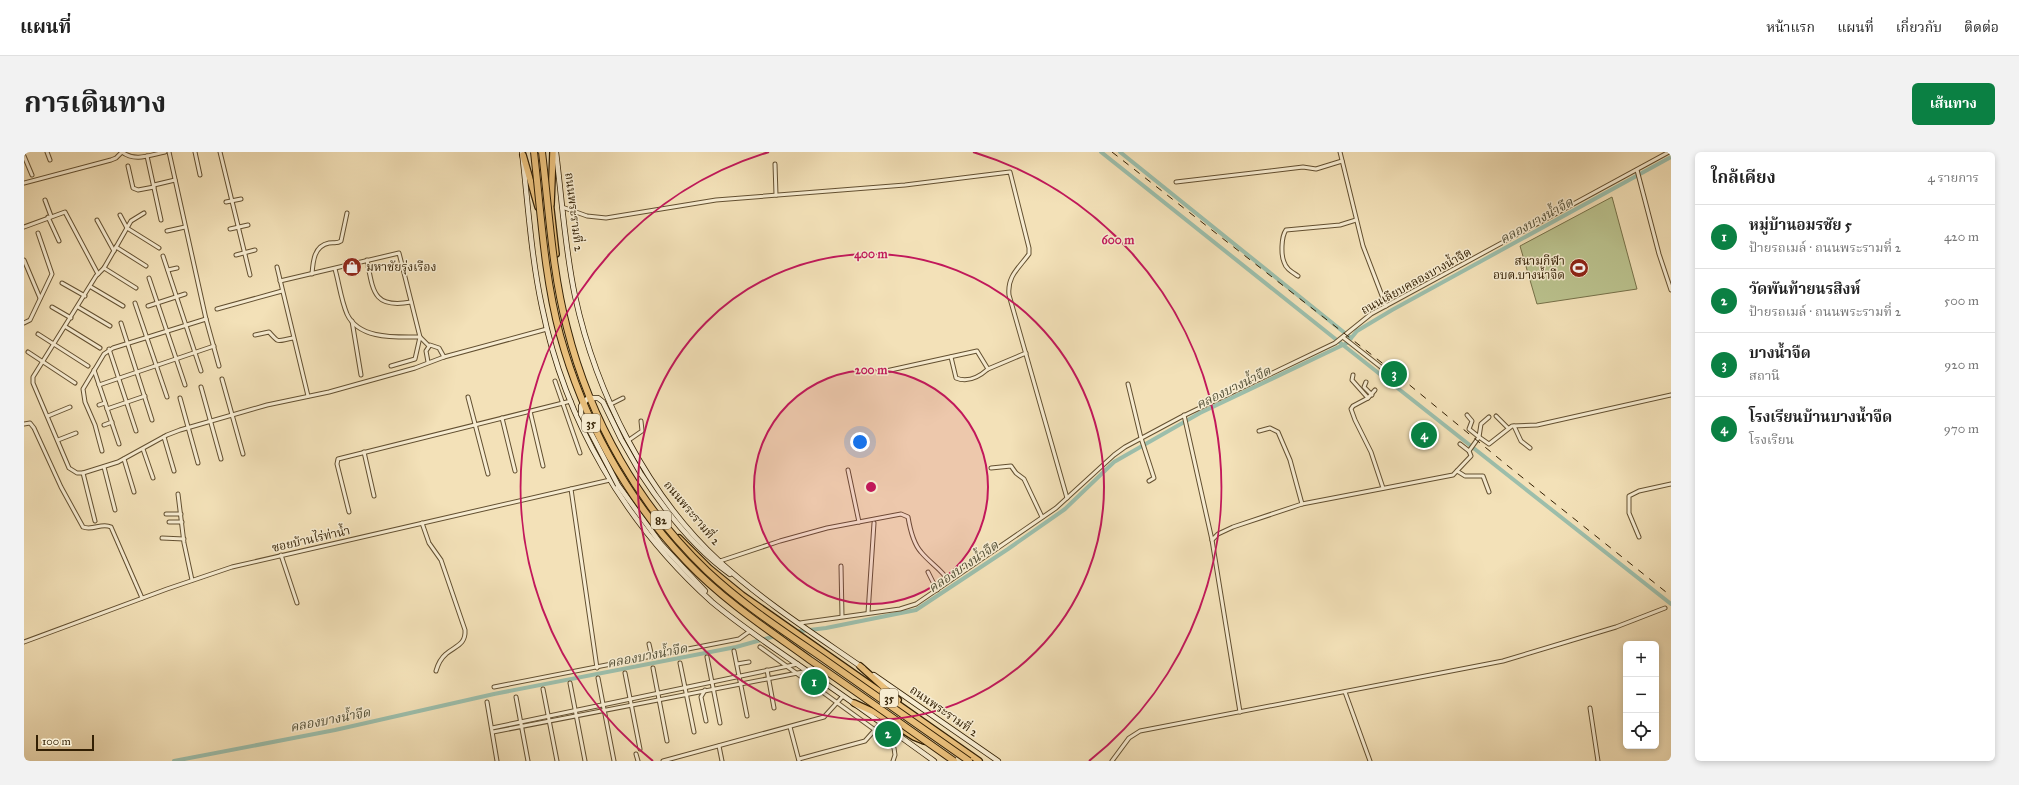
<!DOCTYPE html>
<html lang="th">
<meta charset="utf-8">
<style>
body{margin:0;font-family:"IM FELL Great Primer","Noto Serif Thai",serif;background:#f2f2f2;color:#222}
.controls{position:absolute;right:12px;bottom:12px;display:grid;overflow:hidden;border-radius:6px;box-shadow:0 2px 6px #0003}
.controls button{width:36px;height:36px;display:grid;place-items:center;padding:0;border:0;border-bottom:1px solid #e0e0e0;background:#fff;color:#222;font:20px sans-serif}
.scale{position:absolute;left:12px;bottom:10px;width:58px;box-sizing:border-box;padding-left:4px;border:2px solid #332004;border-top:0;font-size:11px;line-height:14px;white-space:nowrap;color:#332004;-webkit-text-stroke:3px #f7ecd1;paint-order:stroke}
.you{position:absolute;left:836px;top:290px;width:14px;height:14px;margin:-10px;border:3px solid #fff;border-radius:50%;background:#1a73e8;box-shadow:0 0 0 6px #1a73e833}
.badge{display:grid;place-items:center;width:26px;height:26px;border-radius:50%;background:#0b8043;color:#fff;font-size:13px;font-weight:700}
.pin{position:absolute;translate:-50% -50%;border:2px solid #fff;box-shadow:0 1px 4px #0006}
.list{margin:0;padding:0;list-style:none}
h2{display:flex;justify-content:space-between;align-items:center;height:52px;margin:0;padding:0 16px;font-size:17px}
h2 small{font-size:13px;font-weight:400;color:#767676}
.list li{display:grid;grid-template-columns:26px 1fr auto;gap:12px;align-items:center;box-sizing:border-box;height:64px;padding:0 16px;border-top:1px solid #e0e0e0}
.list b{display:block;font-size:15px;white-space:nowrap}
.list p{margin:0;font-size:13px;white-space:nowrap;color:#767676}
.list em{font-size:13px;font-style:normal;color:#767676}
.icon{flex:none;width:22px;height:22px;fill:none;stroke:currentColor;stroke-width:2;stroke-linecap:round;stroke-linejoin:round}
.map{position:relative;flex:none;width:1647px;height:609px;overflow:hidden;border-radius:6px}
header{display:flex;align-items:center;gap:24px;box-sizing:border-box;height:56px;padding:0 20px;background:#fff;border-bottom:1px solid #e0e0e0}
header strong{font-size:19px}
nav{display:flex;gap:22px;margin-inline-start:auto;font-size:14px}
.intro{display:flex;align-items:center;justify-content:space-between;box-sizing:border-box;height:96px;padding:0 24px}
h1{margin:0;font-size:28px}
.button{padding:10px 18px;border-radius:6px;background:#0b8043;color:#fff;font-size:14px;font-weight:700}
main{display:flex;gap:24px;padding:0 24px}
aside{flex:1;background:#fff;border-radius:6px;box-shadow:0 2px 6px #0003}
.map>svg:first-child{display:block}
.green{fill:#bbc38f;stroke:#77724a}
.lines{fill:none;stroke-linecap:round;stroke-linejoin:round}
.canal{stroke:#9cbeab;stroke-width:4}
.minor-casing{stroke:#635031;stroke-width:5}
.secondary-casing{stroke:#332004;stroke-width:6}
.trunk-casing{stroke:#332004;stroke-width:8}
.minor{stroke:#f7ecd1;stroke-width:3}
.secondary{stroke:#f7ecd1;stroke-width:4.5}
.trunk{stroke:#eac07c;stroke-width:5.5}
.rail{stroke:#332004;stroke-width:1;stroke-dasharray:7 7;stroke-linecap:butt}
.secondary-bridge-casing{stroke:#332004;stroke-width:6;stroke-linecap:butt}
.motorway-bridge-casing{stroke:#332004;stroke-width:8;stroke-linecap:butt}
.secondary-bridge{stroke:#f7ecd1;stroke-width:4.5}
.motorway-bridge{stroke:#eac07c;stroke-width:6}
.ring{fill:none;stroke:#c2185b;stroke-width:2}
.labels{text-anchor:middle;stroke-width:3;stroke-linejoin:round;paint-order:stroke}
.shield{fill:#f7ecd1;stroke:#6e5d42;stroke-width:1}
.shield-label{font-size:11px;font-weight:bold;fill:#332004}
.street-label{font-size:12px;fill:#332004;stroke:#f7ecd1}
.poi-label{font-size:12px;fill:#332004;stroke:#f7ecd1;text-anchor:end}
.water-label{font-size:13px;font-style:italic;fill:#524f36;stroke:#f7ecd1}
.centre{fill:#c2185b;stroke:#f7ecd1;stroke-width:2}
.ring-label{font-size:12px;text-anchor:middle;font-weight:bold;fill:#c2185b;stroke:#f7ecd1;stroke-width:3;stroke-linejoin:round;paint-order:stroke}
</style>
<header>
<strong>แผนที่</strong>
<nav><a>หน้าแรก</a><a>แผนที่</a><a>เกี่ยวกับ</a><a>ติดต่อ</a></nav>
</header>
<div class="intro"><h1>การเดินทาง</h1><a class="button">เส้นทาง</a></div>
<main>
<div class="map">
<svg width="1647" height="609" viewBox="0 0 1647 609">
<rect width="100%" height="100%" fill="#f3e1b8"/>
<filter id="stains"><feTurbulence type="fractalNoise" baseFrequency=".005" numOctaves="4"/><feColorMatrix values="0 0 0 0 .2 0 0 0 0 .09 0 0 0 0 .02 0 0 0 .5 -.17"/></filter>
<radialGradient id="worn" r=".72"><stop offset=".6" stop-color="#630" stop-opacity="0"/><stop offset="1" stop-color="#630" stop-opacity=".3"/></radialGradient>
<path class="green" d="M1588,45L1613,137L1513,152L1496,94Z"/>
<g class="lines">
<g class="canal">
<path d="M1077,0L1319,193L1647,452"/>
<path d="M1096,0L1327,186"/>
<path d="M769,480L802,476L892,458L984,397L1041,357L1090,310L1176,261L1323,191L1333,179L1368,158L1647,5"/>
<path d="M150,609L311,578L470,542L712,495L762,481"/>
</g>
<g class="minor-casing">
<g id="minor">
<path d="M23,0L26,8"/>
<path d="M98,0C111,10 126,3 141,0"/>
<path d="M145,0L182,167L195,214"/>
<path d="M171,0L176,23"/>
<path d="M196,0L226,123"/>
<path d="M1316,0L1339,94L1362,154"/>
<path d="M0,4L8,23"/>
<path d="M123,4L137,68"/>
<path d="M751,12L752,43"/>
<path d="M104,14L109,36L114,38L130,35"/>
<path d="M1613,18L1635,102L1647,138"/>
<path d="M1152,30L1279,15L1292,17L1318,9"/>
<path d="M0,31L87,8L92,6L98,0"/>
<path d="M130,33L151,28"/>
<path d="M21,48L27,64"/>
<path d="M202,50L217,47"/>
<path d="M538,55L563,64L582,66L692,48L881,33L986,20L1005,96V102C995,116 983,124 985,143L1043,346"/>
<path d="M120,61L107,69L80,116L72,124L9,225V231L45,316L53,321H59L94,310L143,283L156,278L243,253L305,240L391,216L420,205L523,177"/>
<path d="M96,63L103,76L135,96"/>
<path d="M24,65L35,89"/>
<path d="M73,68L90,99"/>
<path d="M0,75L41,60L74,122"/>
<path d="M206,77L224,73"/>
<path d="M143,79L161,75"/>
<path d="M92,95L122,114"/>
<path d="M212,103L231,98"/>
<path d="M139,104L177,219"/>
<path d="M0,108L16,146"/>
<path d="M343,108C349,139 349,157 387,150"/>
<path d="M253,115L284,244"/>
<path d="M80,116L112,136"/>
<path d="M311,117C315,131 317,148 323,162C335,188 373,185 396,185L405,194"/>
<path d="M144,118L153,116"/>
<path d="M288,122C289,109 290,94 305,91C310,90 313,92 317,89L323,61"/>
<path d="M1274,124C1268,120 1262,117 1260,110C1257,103 1257,85 1262,78L1316,73L1332,68"/>
<path d="M125,126L161,233"/>
<path d="M256,129L375,101L396,185L391,207L367,214"/>
<path d="M38,131L61,144"/>
<path d="M67,135L99,154"/>
<path d="M111,151L143,245"/>
<path d="M124,154L161,142"/>
<path d="M28,155L47,166"/>
<path d="M54,155L86,174"/>
<path d="M193,157L258,139"/>
<path d="M328,169L337,223"/>
<path d="M0,171L6,168L28,122L14,81"/>
<path d="M97,171L128,268"/>
<path d="M42,175L76,196"/>
<path d="M14,182L64,214"/>
<path d="M231,183L245,180C256,192 252,189 269,186"/>
<path d="M1320,186L1362,219"/>
<path d="M85,197L112,279"/>
<path d="M4,200L51,231"/>
<path d="M927,205L932,226C944,231 955,225 964,217"/>
<path d="M404,210L402,199L406,193L415,196L420,205"/>
<path d="M70,218L95,292"/>
<path d="M862,219L953,199L964,217L1002,201"/>
<path d="M1329,223L1328,228L1344,246L1329,254L1327,257L1331,268L1347,300L1359,336"/>
<path d="M198,227L219,302"/>
<path d="M531,229L556,301"/>
<path d="M1342,230L1340,235L1348,243"/>
<path d="M1104,232L1117,286L1130,326L1125,329"/>
<path d="M75,233L190,194"/>
<path d="M177,235L197,307"/>
<path d="M444,245L464,322"/>
<path d="M156,246L174,311"/>
<path d="M1344,246L1351,238"/>
<path d="M587,252L599,246"/>
<path d="M75,253L81,251"/>
<path d="M83,257L121,244"/>
<path d="M506,259L519,314"/>
<path d="M1160,263L1188,388L1216,560"/>
<path d="M1443,263L1448,269L1445,277L1455,285L1457,272L1465,265"/>
<path d="M24,264L46,255"/>
<path d="M1472,264L1484,276"/>
<path d="M478,266L491,319"/>
<path d="M0,272L6,271L10,276L37,335L59,375C69,379 78,370 87,375L118,446"/>
<path d="M80,273L88,270"/>
<path d="M1490,274L1497,289L1506,296"/>
<path d="M1235,279L1246,276L1254,280L1266,308L1278,352"/>
<path d="M140,285L150,319"/>
<path d="M34,288L52,281"/>
<path d="M605,288L618,279L617,269"/>
<path d="M119,297L129,326"/>
<path d="M78,299L71,273L61,250L59,237L80,202L89,196L182,167"/>
<path d="M1445,299L1455,285L1465,292L1488,274L1513,273L1647,243"/>
<path d="M340,300L350,344"/>
<path d="M100,307L110,340"/>
<path d="M80,315L91,358"/>
<path d="M967,316L987,314L992,321L1000,327L1018,365"/>
<path d="M824,318L835,370"/>
<path d="M1433,319L1441,324H1459L1465,340"/>
<path d="M59,321L71,369"/>
<path d="M547,337L573,516"/>
<path d="M154,342L160,391L168,428"/>
<path d="M325,360L313,312L314,307L547,249"/>
<path d="M142,362H157"/>
<path d="M145,370H158"/>
<path d="M398,371L405,391L417,408L441,478C442,493 431,494 422,502C416,507 414,512 412,519"/>
<path d="M1615,385L1605,361V344L1615,339L1647,332"/>
<path d="M138,386L160,387"/>
<path d="M1188,388L1194,382L1209,375L1278,352L1429,323L1447,304L1445,299L1436,292"/>
<path d="M257,403L273,451"/>
<path d="M696,409L756,389L803,376L877,362L884,365C886,377 889,391 897,400C907,412 915,415 925,429"/>
<path d="M817,414L818,464"/>
<path d="M904,420L913,438"/>
<path d="M844,461L850,371"/>
<path d="M776,471L876,457L892,452L1032,356L1090,303L1101,295L1157,265L1311,191L1347,162L1645,0"/>
<path d="M0,490L143,437L208,415L586,328"/>
<path d="M625,492L628,505"/>
<path d="M736,495L851,578L870,596L871,603L869,609"/>
<path d="M710,499L723,564"/>
<path d="M683,505L696,571"/>
<path d="M656,511L670,580"/>
<path d="M713,512L725,510"/>
<path d="M629,516L643,589"/>
<path d="M743,518L750,556"/>
<path d="M601,521L616,597"/>
<path d="M574,526L590,609"/>
<path d="M546,531L561,609"/>
<path d="M470,535L715,487L726,479"/>
<path d="M519,537L533,609"/>
<path d="M681,538L677,545L682,569"/>
<path d="M1321,540L1346,609"/>
<path d="M492,545L504,609"/>
<path d="M463,550L473,609"/>
<path d="M1566,556L1574,609"/>
<path d="M766,575L775,609"/>
<path d="M468,576L774,512"/>
<path d="M469,580L784,519"/>
<path d="M695,594L698,609"/>
<path d="M612,602L614,609"/>
<path d="M775,607L841,589L857,571"/>
<path d="M639,609L800,565L819,544"/>
<path d="M1088,609L1105,586L1116,579L1479,509L1592,475L1641,456"/>
</g>
</g>
<g class="secondary-casing">
<g id="secondary">
<path d="M498,0C504,51 507,104 518,155C541,269 601,372 688,450C719,476 753,498 786,521C828,549 868,579 910,609"/>
<path d="M532,0C538,48 541,97 551,144C572,241 623,343 696,410C740,450 790,482 839,516"/>
<path d="M617,322C641,359 670,396 706,422"/>
<path d="M594,333L637,392L681,439"/>
<path d="M850,523L974,609"/>
</g>
</g>
<g class="trunk-casing">
<g id="trunk">
<path d="M499,3L514,55"/>
<path d="M526,49L532,102"/>
<path d="M527,52L529,0"/>
<path d="M655,386L685,416L718,443L955,609"/>
<path d="M836,514L874,548"/>
<path d="M830,551L852,561L890,585L900,589"/>
</g>
</g>
<use href="#minor" class="minor"/>
<use href="#secondary" class="secondary"/>
<use href="#trunk" class="trunk"/>
<path class="rail" d="M1088,0L1371,221L1484,314L1647,444"/>
<g class="secondary-bridge-casing">
<path id="secondary-bridge" d="M594,333L557,262V254L564,246H574L579,250L597,287L617,322"/>
</g>
<g class="motorway-bridge-casing">
<g id="motorway-bridge">
<path d="M510,0C517,61 520,123 536,183C559,267 602,346 663,410C699,448 743,477 786,508C834,541 882,575 930,609"/>
<path d="M518,0C525,58 528,119 543,176C566,268 615,354 683,419C718,452 758,478 797,505C846,540 896,574 945,609"/>
</g>
</g>
<use href="#secondary-bridge" class="secondary-bridge"/>
<use href="#motorway-bridge" class="motorway-bridge"/>
</g>
<circle cx="847" cy="335" r="117" fill="#c2185b" fill-opacity=".12"/>
<g class="ring">
<circle cx="847" cy="335" r="117"/>
<circle cx="847" cy="335" r="233"/>
<path d="M629 609A350 350 0 0 1 745 0M949 0A350 350 0 0 1 1065 609"/>
</g>
<defs>
<g id="shop-disc" transform="scale(1)"><circle r="9.5" fill="#8f2418" stroke="#f7ecd1"/><path d="M-5-2.5h2.3a2.7 3.5 0 0 1 5.4 0H5L5.5 6h-11ZM-1.5-2.5h3a1.5 2.3 0 0 0-3 0Z" fill="#fff"/></g>
<g id="stadium-disc" transform="scale(1)"><circle r="9.5" fill="#8f2418" stroke="#f7ecd1"/><path d="M0-5a6.5 5 0 1 0 0 10a6.5 5 0 1 0 0-10ZM-3.5-1.8h7v3.6h-7Z" fill="#fff"/></g>
</defs>
<g fill-rule="evenodd">
<use href="#shop-disc" x="328" y="115"/>
<use href="#stadium-disc" x="1555" y="116"/>
</g>
<g class="labels">
<g class="shield">
<rect x="558" y="262" width="18" height="18" rx="3"/>
<rect x="627" y="359" width="20" height="18" rx="3"/>
<rect x="856" y="537" width="18" height="18" rx="3"/>
</g>
<g class="shield-label">
<text x="567" y="275">35</text>
<text x="637" y="372">82</text>
<text x="865" y="550">35</text>
</g>
<g class="street-label">
<text transform="translate(550 60) rotate(83)" y="4">ถนนพระรามที่ 2</text>
<text transform="translate(1392 129) rotate(-29)" y="4">ถนนเลียบคลองบางน้ำจืด</text>
<text transform="translate(668 361) rotate(50)" y="4">ถนนพระรามที่ 2</text>
<text transform="translate(287 387) rotate(-13)" y="4">ซอยบ้านไร่ท่าน้ำ</text>
<text transform="translate(920 559) rotate(35)" y="4">ถนนพระรามที่ 2</text>
</g>
<g class="poi-label">
<text x="1541" y="113">สนามกีฬา<tspan x="1541" dy="14">อบต.บางน้ำจืด</tspan></text>
<text x="342" y="119" text-anchor="start">มหาชัยรุ่งเรือง</text>
</g>
<g class="water-label">
<text transform="translate(1512 68) rotate(-29)" y="5">คลองบางน้ำจืด</text>
<text transform="translate(1209 235) rotate(-26)" y="5">คลองบางน้ำจืด</text>
<text transform="translate(939 414) rotate(-34)" y="5">คลองบางน้ำจืด</text>
<text transform="translate(623 503) rotate(-11)" y="5">คลองบางน้ำจืด</text>
<text transform="translate(306 567) rotate(-11)" y="5">คลองบางน้ำจืด</text>
</g>
</g>
<circle cx="847" cy="335" r="6" class="centre"/>
<g class="ring-label">
<text x="1094" y="92">600 m</text>
<text x="847" y="106">400 m</text>
<text x="847" y="222">200 m</text>
</g>
<rect width="100%" height="100%" filter="url(#stains)"/>
<rect width="100%" height="100%" fill="url(#worn)"/>
</svg>
<div class="controls">
<button>+</button>
<button>−</button>
<button><svg class="icon" aria-label="locate" viewBox="0 0 24 24"><circle cx="12" cy="12" r="6"/><path d="M12 2v4M12 18v4M2 12h4M18 12h4"/></svg></button>
</div>
<div class="scale">100 m</div>
<div class="you"></div>
<div class="pin badge" style="left:790px;top:530px">1</div>
<div class="pin badge" style="left:864px;top:582px">2</div>
<div class="pin badge" style="left:1370px;top:222px">3</div>
<div class="pin badge" style="left:1400px;top:283px">4</div>
</div>
<aside>
<h2>ใกล้เคียง<small>4 รายการ</small></h2>
<ul class="list">
<li><span class="badge">1</span><div><b>หมู่บ้านอมรชัย 5</b><p>ป้ายรถเมล์ · ถนนพระรามที่ 2</p></div><em>420 m</em></li>
<li><span class="badge">2</span><div><b>วัดพันท้ายนรสิงห์</b><p>ป้ายรถเมล์ · ถนนพระรามที่ 2</p></div><em>500 m</em></li>
<li><span class="badge">3</span><div><b>บางน้ำจืด</b><p>สถานี</p></div><em>920 m</em></li>
<li><span class="badge">4</span><div><b>โรงเรียนบ้านบางนํ้าจืด</b><p>โรงเรียน</p></div><em>970 m</em></li>
</ul>
</aside>
</main>
